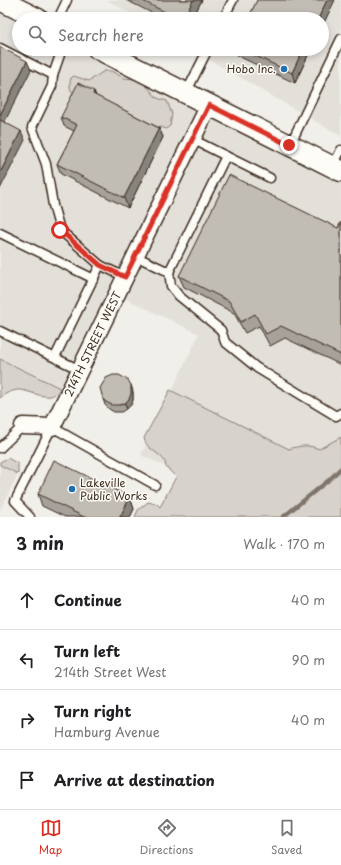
<!DOCTYPE html>
<meta charset="utf-8">
<style>
body{margin:0;font-family:"Playpen Sans",sans-serif;background:#f2f2f2;color:#202124}
.stop{position:absolute;width:12px;height:12px;margin:-9px;border:3px solid #d93025;border-radius:50%;background:#fff}
.stop.end{background:#d93025;border-color:#fff;box-shadow:0 1px 4px #0008}
.list{margin:0;padding:0;list-style:none}
h2{display:flex;justify-content:space-between;align-items:center;height:52px;margin:0;padding:0 16px;font-size:17px}
h2 small{font-size:13px;font-weight:400;color:#757577}
.list li{display:grid;grid-template-columns:26px 1fr auto;gap:12px;align-items:center;box-sizing:border-box;height:60px;padding:0 16px;border-top:1px solid #e0e0e0}
.list b{display:block;font-size:15px;white-space:nowrap}
.list p{margin:0;font-size:13px;white-space:nowrap;color:#757577}
.list em{font-size:13px;font-style:normal;color:#757577}
.icon{flex:none;width:22px;height:22px;fill:none;stroke:currentColor;stroke-width:2;stroke-linecap:round;stroke-linejoin:round}
.map{position:relative;flex:none;width:341px;height:517px;overflow:hidden}
.search{position:absolute;background:#fff;box-shadow:0 2px 6px #0003;left:12px;right:12px;top:12px;height:44px;display:flex;align-items:center;gap:10px;box-sizing:border-box;padding:0 14px;border-radius:22px;color:#757577;font-size:15px}
.sheet{height:292px;background:#fff}
nav{display:flex;justify-content:space-around;align-items:center;box-sizing:border-box;height:56px;border-top:1px solid #e0e0e0;background:#fff;font-size:11px;color:#757577}
nav a{display:grid;justify-items:center;gap:2px}
nav .on{color:#d93025}
.map>svg:first-child{display:block}
.built{fill:#e3e0da}
.green{fill:#d7d2cc;stroke:#897e75}
.lines{fill:none;stroke-linecap:round;stroke-linejoin:round}
.stream{stroke:#80746b;stroke-width:4}
.service-casing{stroke:#3b2a1e;stroke-width:11}
.minor-casing{stroke:#3b2a1e;stroke-width:19}
.tertiary-casing{stroke:#3b2a1e;stroke-width:23}
.service{stroke:#fdfcf7;stroke-width:8}
.minor{stroke:#fdfcf7;stroke-width:16}
.tertiary{stroke:#fdfcf7;stroke-width:20}
.wall{fill:#a6a29b;stroke:#3b2a1e}
.shaded-wall{fill:#87847e;stroke:#3b2a1e}
.building{fill:#c1bcb4;stroke:#3b2a1e}
.route{stroke:#d93025;stroke-width:5}
.poi-dot{fill:#1f6fb2;stroke:#fdfcf7;stroke-width:1.5}
.labels{text-anchor:middle;stroke-width:3;stroke-linejoin:round;paint-order:stroke}
.poi-label{font-size:11px;fill:#3b2a1e;stroke:#fdfcf7;text-anchor:end}
.street-label{font-size:11px;fill:#3b2a1e;stroke:#fdfcf7}
</style>
<div class="map">
<svg width="341" height="517" viewBox="0 0 341 517">
<rect width="100%" height="100%" fill="#f1efea"/>
<filter id="ink" filterUnits="userSpaceOnUse"><feTurbulence type="fractalNoise" baseFrequency=".025" numOctaves="2"/><feDisplacementMap in="SourceGraphic" scale="8" xChannelSelector="R" yChannelSelector="G"/><feConvolveMatrix kernelMatrix="1 2 1 2 8 2 1 2 1" color-interpolation-filters="sRGB"/></filter>
<g filter="url(#ink)">
<g class="built">
<path d="M107,0H341V136L191,49H322V19H140Z"/>
<path d="M0,10L19,20V49H77L341,183V446L265,513L141,455L199,334L108,290L60,388L0,359Z"/>
<path d="M0,465L18,474L0,510Z"/>
</g>
<g class="green">
<path d="M104,71H111L124,78L134,79L143,82L157,98L167,101L172,114L170,126L166,129L161,127H156L79,98C71,93 68,88 71,78L74,76L89,81Z"/>
<path d="M0,359L60,388C51,406 31,389 17,390C11,391 4,394 0,398Z"/>
<path d="M170,390L289,449C299,446 308,444 319,449L341,437V517H135L138,510L148,502L157,504L160,507L176,477L166,467C166,453 146,452 144,438Z"/>
<path d="M8,458L18,464V474L0,465V462Z"/>
</g>
<g class="lines">
<path class="stream" d="M283,517L330,479L341,468"/>
<g class="service-casing">
<g id="service">
<path d="M58,19L67,0"/>
<path d="M223,19L233,0"/>
<path d="M0,48L53,75"/>
<path d="M62,49L53,75L52,86L32,127L46,164L53,205L60,230L100,265L125,277"/>
<path d="M186,93L208,49"/>
<path d="M192,139L270,178"/>
<path d="M290,145L341,39"/>
<path d="M332,167L341,150"/>
<path d="M0,233L94,279"/>
<path d="M135,256L169,272L171,286L179,296L221,330L225,342L257,368L336,416L341,413"/>
<path d="M169,272L226,156"/>
<path d="M0,331L80,370"/>
<path d="M55,357L100,265"/>
<path d="M0,448L23,426"/>
<path d="M30,517L15,501L52,427L155,485"/>
</g>
</g>
<g class="minor-casing">
<path id="minor" d="M23,426L52,427L209,105"/>
</g>
<g class="tertiary-casing">
<g id="tertiary">
<path d="M0,0L38,19"/>
<path d="M98,49L341,171"/>
</g>
</g>
<use href="#service" class="service"/>
<use href="#minor" class="minor"/>
<use href="#tertiary" class="tertiary"/>
</g>
<g class="wall">
<path d="M126,0H202L192,19H164Z"/>
<path d="M236,49H311L295,83L238,56Z"/>
<path d="M94,91L96,96L159,128L163,137L128,208L61,174L57,164L74,131L64,126L61,117Z"/>
<path d="M341,222V365L285,338L270,346L259,326L245,333L234,313L184,287L179,276L338,228Z"/>
<path d="M131,385L133,392V400L131,405L127,409L122,412H114L109,409L105,405L103,399Z"/>
<path d="M38,494L130,497L134,509L130,517H65L42,506Z"/>
</g>
<g class="shaded-wall">
<path d="M193,0H202L192,19H184Z"/>
<path d="M327,0H335L322,27V19H318Z"/>
<path d="M303,49H311L295,83L292,73Z"/>
<path d="M27,61L31,70L1,129L0,126V115Z"/>
<path d="M94,91L98,101L93,94Z"/>
<path d="M159,128L163,137L128,208L124,198Z"/>
<path d="M21,131L25,140L0,189V173Z"/>
<path d="M131,385L133,392V400L131,405L127,409L125,403Z"/>
<path d="M130,497L134,509L130,517H120Z"/>
</g>
<g class="building">
<path d="M141,0H193L184,19H179Z"/>
<path d="M257,0H327L318,19H248Z"/>
<path d="M0,47L27,61L0,115Z"/>
<path d="M241,49H303L292,73Z"/>
<path d="M78,83L94,91L93,94L159,128L124,198L57,164L77,125L61,117Z"/>
<path d="M0,120L21,131L0,173Z"/>
<path d="M229,175L338,228L341,222V355L281,326L266,334L255,314L241,322L229,301L179,276Z"/>
<path d="M113,375H119L128,380L131,385V394L129,399L125,403L120,405H112L106,402L103,399L100,388L106,378Z"/>
<path d="M54,460L130,497L120,517H84L38,494Z"/>
</g>
</g>
<g class="lines" filter="url(#ink)">
<path class="route" d="M60,230L100,265L125,277L209,105L289,145"/>
</g>
<g class="poi-dot">
<circle cx="284" cy="69" r="4"/>
<circle cx="72" cy="489" r="4"/>
</g>
<g class="labels">
<g class="poi-label">
<text x="276" y="73">Hobo Inc.</text>
<text x="80" y="487" text-anchor="start">Lakeville<tspan x="80" dy="13">Public Works</tspan></text>
</g>
<g class="street-label">
<text transform="translate(93 344) rotate(-64)" y="4">214TH STREET WEST</text>
</g>
</g>
</svg>
<div class="stop" style="left:60px;top:230px"></div>
<div class="stop end" style="left:289px;top:145px"></div>
<div class="search"><svg class="icon" aria-label="search" viewBox="0 0 24 24"><circle cx="10" cy="10" r="6"/><path d="M15 15l6 6"/></svg>Search here</div>
</div>
<section class="sheet">
<h2>3 min<small>Walk · 170 m</small></h2>
<ul class="list">
<li><svg class="icon" aria-label="ahead" viewBox="0 0 24 24"><path d="M12 20V5M6 11l6-6 6 6"/></svg><div><b>Continue</b></div><em>40 m</em></li>
<li><svg class="icon" aria-label="left" viewBox="0 0 24 24"><path d="M17 20v-9H6M10 6l-5 5 5 5"/></svg><div><b>Turn left</b><p>214th Street West</p></div><em>90 m</em></li>
<li><svg class="icon" aria-label="right" viewBox="0 0 24 24"><path d="M7 20v-9h11M14 6l5 5-5 5"/></svg><div><b>Turn right</b><p>Hamburg Avenue</p></div><em>40 m</em></li>
<li><svg class="icon" aria-label="arrive" viewBox="0 0 24 24"><path d="M6 21V4h12l-3 4 3 4H6"/></svg><div><b>Arrive at destination</b></div></li>
</ul>
</section>
<nav>
<a class="on"><svg class="icon" aria-label="map" viewBox="0 0 24 24"><path d="M3 6l6-2 6 2 6-2v14l-6 2-6-2-6 2zM9 4v14M15 6v14"/></svg>Map</a>
<a><svg class="icon" aria-label="directions" viewBox="0 0 24 24"><path d="M12 3l9 9-9 9-9-9zM9 14v-3h6M13 9l2 2-2 2"/></svg>Directions</a>
<a><svg class="icon" aria-label="saved" viewBox="0 0 24 24"><path d="M7 4h10v16l-5-4-5 4z"/></svg>Saved</a>
</nav>
